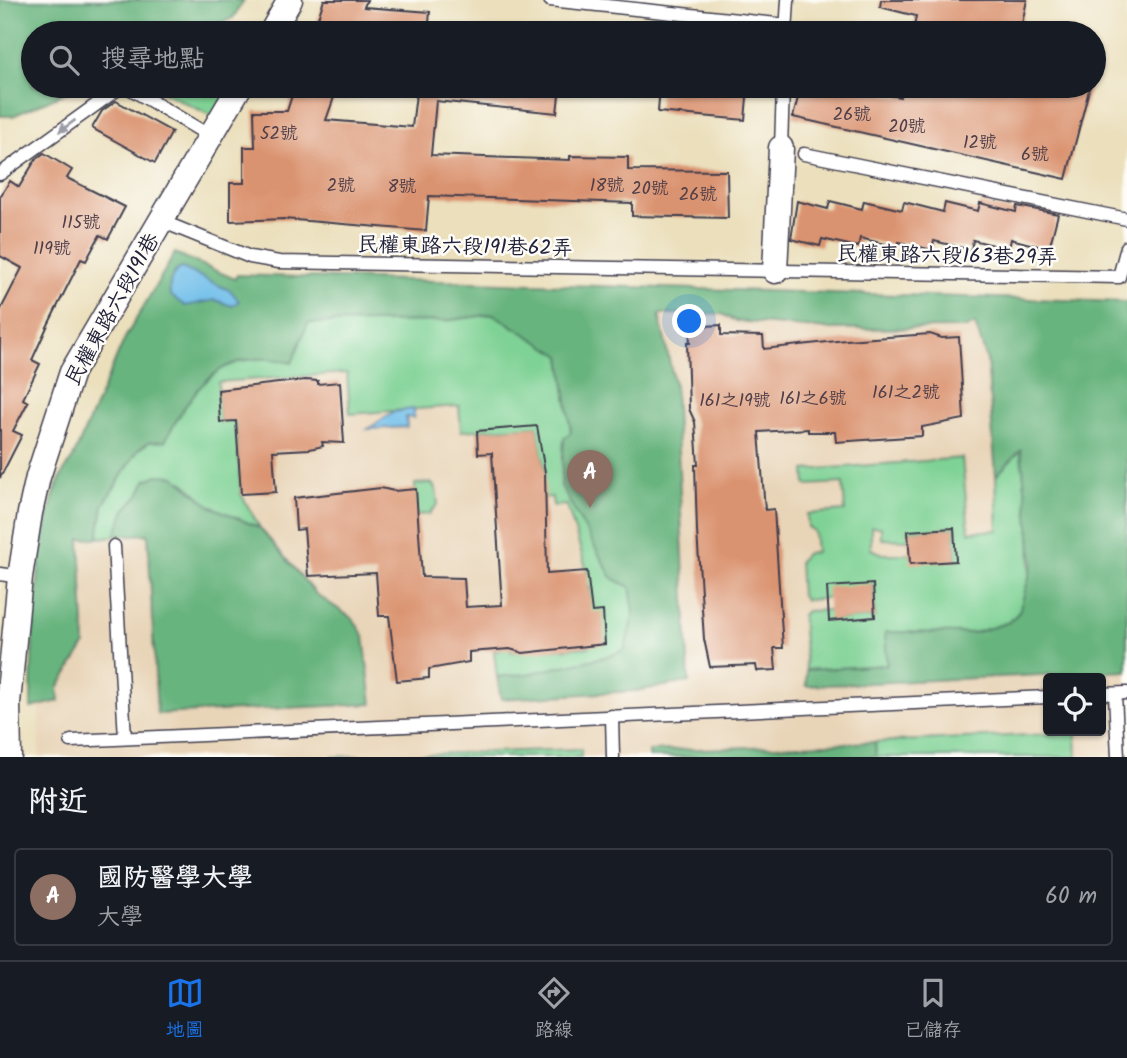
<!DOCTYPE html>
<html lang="zh-TW">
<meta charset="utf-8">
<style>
body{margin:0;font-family:Kalam,"LXGW WenKai TC",sans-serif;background:#20242c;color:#f1f3f6}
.controls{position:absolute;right:21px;bottom:21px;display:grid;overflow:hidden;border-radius:7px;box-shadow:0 2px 5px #0004}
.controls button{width:63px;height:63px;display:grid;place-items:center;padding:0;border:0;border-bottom:2px solid #363941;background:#171b24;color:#f1f3f6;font:35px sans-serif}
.you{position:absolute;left:690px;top:322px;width:24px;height:24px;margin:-18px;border:5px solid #fff;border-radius:50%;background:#1a73e8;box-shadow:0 0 0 10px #1a73e833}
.badge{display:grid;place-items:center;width:46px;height:46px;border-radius:50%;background:#1a73e8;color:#fff;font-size:23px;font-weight:700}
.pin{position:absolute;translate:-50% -58px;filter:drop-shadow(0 2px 4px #0008)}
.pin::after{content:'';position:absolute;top:37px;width:24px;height:21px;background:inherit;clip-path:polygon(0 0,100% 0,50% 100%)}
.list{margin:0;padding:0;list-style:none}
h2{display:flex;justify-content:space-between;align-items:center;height:91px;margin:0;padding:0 28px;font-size:30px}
h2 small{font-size:23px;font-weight:400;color:#9ea1a6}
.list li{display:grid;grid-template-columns:46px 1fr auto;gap:21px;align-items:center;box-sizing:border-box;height:98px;margin:0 14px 14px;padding:0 14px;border:2px solid #363941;border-radius:7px}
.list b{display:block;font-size:26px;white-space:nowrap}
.list p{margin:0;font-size:23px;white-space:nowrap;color:#9ea1a6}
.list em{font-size:23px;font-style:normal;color:#9ea1a6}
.icon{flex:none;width:38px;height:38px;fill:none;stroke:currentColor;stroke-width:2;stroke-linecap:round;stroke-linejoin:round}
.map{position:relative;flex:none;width:1127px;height:757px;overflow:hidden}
.search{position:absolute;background:#171b24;box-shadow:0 2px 5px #0004;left:21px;right:21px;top:21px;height:77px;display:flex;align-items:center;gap:18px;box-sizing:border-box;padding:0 24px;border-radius:38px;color:#9ea1a6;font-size:26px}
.sheet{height:203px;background:#171b24}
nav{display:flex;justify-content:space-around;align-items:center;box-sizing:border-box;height:98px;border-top:2px solid #363941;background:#171b24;font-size:19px;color:#9ea1a6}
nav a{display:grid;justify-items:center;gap:4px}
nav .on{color:#1a73e8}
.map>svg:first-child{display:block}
.built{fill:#e8d4b7;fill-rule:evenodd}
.green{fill:#7fd295;stroke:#507a68;stroke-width:2;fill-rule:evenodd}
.forest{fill:#67b47e;stroke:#446b5c;stroke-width:2}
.water{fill:#70beea;stroke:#497092;stroke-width:2}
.building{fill:#da936f}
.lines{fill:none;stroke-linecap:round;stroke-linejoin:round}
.lane-casing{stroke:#403e4e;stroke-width:15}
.street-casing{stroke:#403e4e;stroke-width:27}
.lane{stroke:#fff;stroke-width:12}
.street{stroke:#fff;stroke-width:24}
.oneway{fill:#9c9ca7}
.labels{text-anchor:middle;stroke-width:5;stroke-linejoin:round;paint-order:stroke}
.number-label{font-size:18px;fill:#503e48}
.street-label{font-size:21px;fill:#22223b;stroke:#fdfcf7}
</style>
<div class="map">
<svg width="1127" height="757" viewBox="0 0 1127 757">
<rect width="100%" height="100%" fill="#fdfcf7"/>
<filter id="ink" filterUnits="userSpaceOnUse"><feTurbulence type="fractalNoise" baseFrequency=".0143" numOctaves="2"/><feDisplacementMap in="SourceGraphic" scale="14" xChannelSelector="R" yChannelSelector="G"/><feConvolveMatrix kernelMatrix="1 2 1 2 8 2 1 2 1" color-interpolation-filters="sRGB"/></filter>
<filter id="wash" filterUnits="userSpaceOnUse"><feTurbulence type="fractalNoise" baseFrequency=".00686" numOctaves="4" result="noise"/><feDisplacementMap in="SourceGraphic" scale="28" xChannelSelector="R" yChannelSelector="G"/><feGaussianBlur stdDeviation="1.57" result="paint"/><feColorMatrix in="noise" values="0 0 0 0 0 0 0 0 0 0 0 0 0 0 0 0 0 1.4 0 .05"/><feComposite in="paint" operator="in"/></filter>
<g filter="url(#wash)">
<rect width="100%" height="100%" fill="#ebdfbc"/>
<path class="built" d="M175,253L235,279L237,275L1127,302V757H39V708H31L33,621L44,543L60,473L72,460L125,338ZM1048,678H1101V731H1048Z"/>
<g class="green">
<path d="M159,86H232L218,119L155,88Z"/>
<path d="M494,314L561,356L571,432L631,587L634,612L625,649L613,655L527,674L497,677L494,651L510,648L511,652L589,647L590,587H586L587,571L567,505L553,506L552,497L542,498L545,471L537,426L461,431L459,406L350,414L347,373L218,382L220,422L239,420L236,424L241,494L260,528L210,506L183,482L146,480L139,495L125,510L115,536L98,538L103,505L138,450L149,442L165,441C194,385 223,345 292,363L308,323L444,321Z"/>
<path d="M1020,449C1025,487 1047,601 1007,623C974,641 922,632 886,632L887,665L806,670L802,615L806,611L830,610V621L875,617L873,584L822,599L805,600L801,596L799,561L807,553L816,552L814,531L808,527L807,514L845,511L843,483L806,485L805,470L962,458L969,532L998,530L996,476ZM871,527H881V539L910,540L908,531L954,528L956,560L911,554H883L871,549Z"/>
<path d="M431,483L436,489L438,504L429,514L417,515L415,484Z"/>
<path d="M1076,733L1077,757H876L875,742Z"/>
<path d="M581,749V757H331Z"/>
</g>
<g class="forest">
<path d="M0,0H244L233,18L198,33H33V86H80L13,116H0Z"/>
<path d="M175,253L235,279L237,275L1127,302V671L806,686V670L887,665L885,632L974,633L1009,622L1019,612L1033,563L1021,450L996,476L987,360L975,324L966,328L827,329L736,321L722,314H659L675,387L689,682L635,691L501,699L497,677L527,674L613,655L625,649L634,612L630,587L612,578L561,486L564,438L571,432L561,356L493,314L444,321L308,323L292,363C223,345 194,386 165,441L149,442L138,450L103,505L98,538L80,539L85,645L58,688L59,701L31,708C31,652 36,499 72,460L125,338Z"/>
<path d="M158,475L174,476L210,506L260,528L316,594L353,619L364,636L372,704L157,714L148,534L115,536L125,510L139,495L146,480Z"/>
<path d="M875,742L876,757H649V751Z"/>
</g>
<g class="water">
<path d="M182,268L231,291L239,301L232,306L215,300L185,306L170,295C169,284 170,272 182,268Z"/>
<path d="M414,409V418L406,417L407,427L368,429L393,412Z"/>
</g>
<g id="blocks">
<g class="building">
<path d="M324,0H367L364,7L430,12L428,33H313Z"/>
<path d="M881,0H1027L1020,33H913L916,16L880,7Z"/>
<path d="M295,86H338L326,120L412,127L417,86H560L557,113L436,101L431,155L570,160V156L628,157V170L727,171L728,218L632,216V203L429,196L426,231L284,219L230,221V183H244V147H255L254,111H287Z"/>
<path d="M660,86H748L745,120L658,112Z"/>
<path d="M801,86H849L900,97L902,86H1090L1066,179L793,117Z"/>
<path d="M116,101L172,132L155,163L92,128L102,111Z"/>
<path d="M44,153L72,170L67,178L125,207L108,239L100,235L86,261L81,259L47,327L32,360L40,364L23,399L28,402L13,431L22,435L0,478V311L22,268L0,256V197L10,181L19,187L36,159Z"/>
<path d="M797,201L828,209L830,201L862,209L864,201L902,210L904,202L943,212L945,203L978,211L980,203L1016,212L1017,206L1058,214L1049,249L1011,239L1009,249L973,240L971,250L934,241L932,250L899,242L897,247L860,238L858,247L822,239L820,246L791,239Z"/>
<path d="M721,325V335L763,336L764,349L846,340L930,334L942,338L959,337L964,419L922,427V436L864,440L836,442L835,432H808V429L759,432L765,510L774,509L783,648H774L776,670L757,671L756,665L710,667L704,639L697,531L695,465H698L695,422L689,409L687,343H690L689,327Z"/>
<path d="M305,380L318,381V384L340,382L344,443L322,442L323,446L310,449L273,451L276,492L241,494L236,421L220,422L218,390Z"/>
<path d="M537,426L545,472L547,574L587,571L592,612L603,611L605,644L523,653L510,649L469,652V662L429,669V678L397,681L389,616H379L376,573L308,576L304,529L296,530L294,498L381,488L394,491L416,489L422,577L464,578L466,607L502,605L492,453L478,454L477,431Z"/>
<path d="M954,528L956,561L910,564L908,531Z"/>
<path d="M873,584L875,617L829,621L827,587Z"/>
</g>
</g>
</g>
<g filter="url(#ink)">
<use href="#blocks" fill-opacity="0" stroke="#403e4e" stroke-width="2"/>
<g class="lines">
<g class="lane-casing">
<g id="lane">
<path d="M550,0L786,25"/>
<path d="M786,33L788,0"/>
<path d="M126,86L210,136"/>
<path d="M781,148L783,86"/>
<path d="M804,154L1127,219"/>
<path d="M0,174L122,86"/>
<path d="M161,221L250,257L279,262L1119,277L1127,247"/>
<path d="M114,546L125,738"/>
<path d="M0,574L20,577"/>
<path d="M1101,694L1127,693"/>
<path d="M1115,694L1118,757"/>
<path d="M612,716L613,757"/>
<path d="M71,741L1048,697"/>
</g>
</g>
<g class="street-casing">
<g id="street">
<path d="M271,33L290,0"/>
<path d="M775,271L781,148"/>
<path d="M9,757L8,703L20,577L30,513L38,477L72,372L240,86"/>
</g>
</g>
<use href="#lane" class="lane"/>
<use href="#street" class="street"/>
</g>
<defs><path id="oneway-solid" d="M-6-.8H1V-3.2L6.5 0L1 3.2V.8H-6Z" transform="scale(1.75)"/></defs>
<use class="oneway" href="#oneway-solid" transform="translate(67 126) rotate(144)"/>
</g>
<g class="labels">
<g class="number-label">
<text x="852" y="120">26號</text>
<text x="907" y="132">20號</text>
<text x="279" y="139">52號</text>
<text x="980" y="148">12號</text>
<text x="1035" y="160">6號</text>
<text x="341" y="191">2號</text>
<text x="607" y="191">18號</text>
<text x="402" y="192">8號</text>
<text x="650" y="194">20號</text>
<text x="698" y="200">26號</text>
<text x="81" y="228">115號</text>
<text x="52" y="254">119號</text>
<text x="906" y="398">161之2號</text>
<text x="813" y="404">161之6號</text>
<text x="735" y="406">161之19號</text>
</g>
<g class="street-label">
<text transform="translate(465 246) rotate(1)" y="7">民權東路六段191巷62弄</text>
<text transform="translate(947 255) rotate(1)" y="7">民權東路六段163巷29弄</text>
<text transform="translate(112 309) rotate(-61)" y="7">民權東路六段191巷</text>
</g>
</g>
</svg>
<div class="controls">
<button><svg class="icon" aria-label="locate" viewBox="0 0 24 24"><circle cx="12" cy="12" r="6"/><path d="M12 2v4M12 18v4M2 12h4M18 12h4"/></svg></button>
</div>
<div class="you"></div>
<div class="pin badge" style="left:590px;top:508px;background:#8d6e63">A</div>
<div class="search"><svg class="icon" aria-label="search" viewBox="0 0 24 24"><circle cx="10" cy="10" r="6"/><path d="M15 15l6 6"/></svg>搜尋地點</div>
</div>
<section class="sheet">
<h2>附近<small></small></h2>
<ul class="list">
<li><span class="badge" style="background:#8d6e63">A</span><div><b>國防醫學大學</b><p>大學</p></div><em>60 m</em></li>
</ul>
</section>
<nav>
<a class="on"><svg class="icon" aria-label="map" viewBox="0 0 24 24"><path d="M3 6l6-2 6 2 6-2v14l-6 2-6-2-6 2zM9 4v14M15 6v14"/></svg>地圖</a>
<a><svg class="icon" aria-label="directions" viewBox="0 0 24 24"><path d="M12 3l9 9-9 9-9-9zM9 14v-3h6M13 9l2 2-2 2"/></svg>路線</a>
<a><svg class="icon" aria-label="saved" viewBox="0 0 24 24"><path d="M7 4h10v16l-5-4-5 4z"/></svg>已儲存</a>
</nav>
